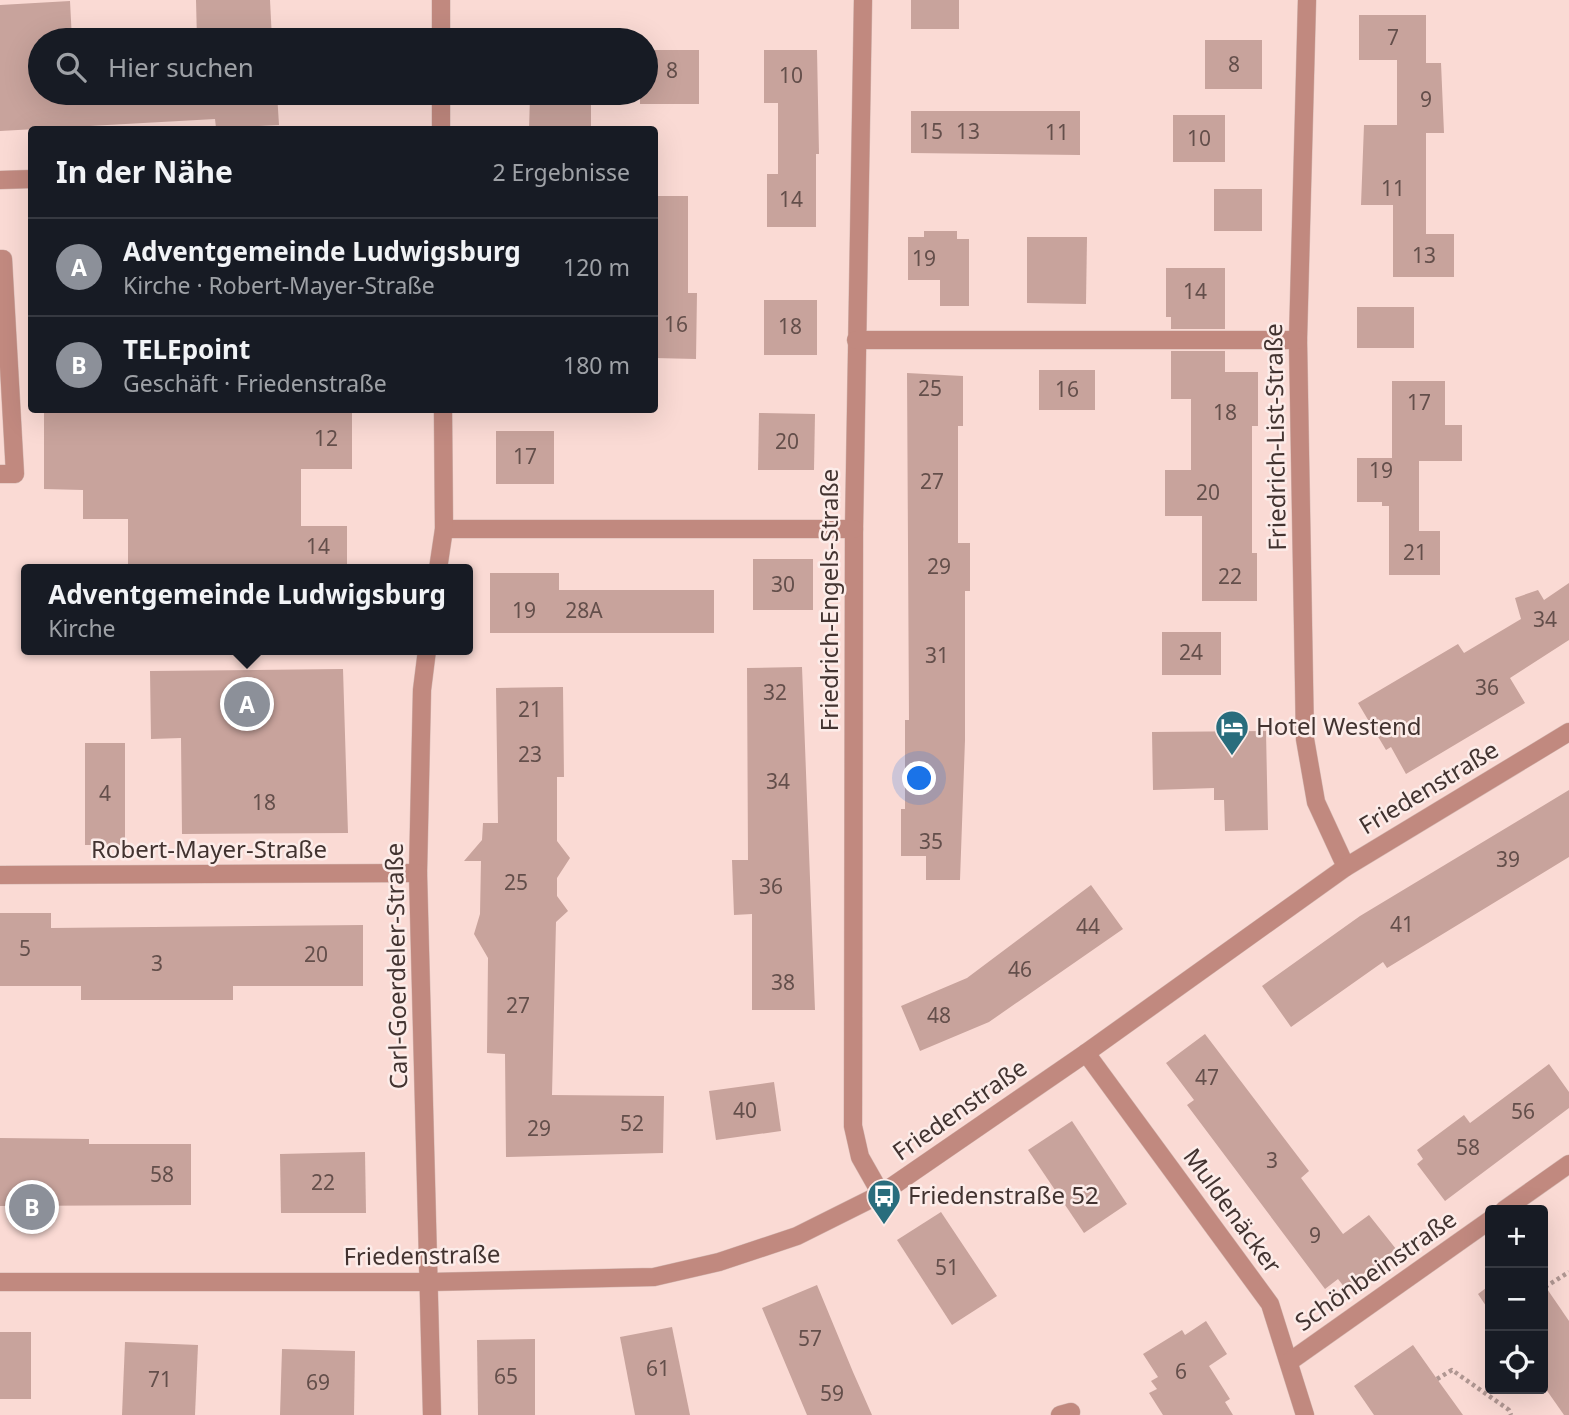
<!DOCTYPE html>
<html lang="de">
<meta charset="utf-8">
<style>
body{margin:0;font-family:"Noto Sans",sans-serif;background:#20242c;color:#f1f3f6}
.controls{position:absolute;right:21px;bottom:21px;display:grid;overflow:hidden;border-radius:7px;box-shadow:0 7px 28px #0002}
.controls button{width:63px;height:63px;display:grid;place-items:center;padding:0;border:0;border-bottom:2px solid #363941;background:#171b24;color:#f1f3f6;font:35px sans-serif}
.you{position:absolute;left:920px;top:779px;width:24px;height:24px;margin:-18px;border:5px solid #fff;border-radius:50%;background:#1a73e8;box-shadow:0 0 0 10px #1a73e833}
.badge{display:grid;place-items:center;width:46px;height:46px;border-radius:50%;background:#8c9099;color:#fff;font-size:23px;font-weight:700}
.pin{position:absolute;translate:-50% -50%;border:4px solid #fff;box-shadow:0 2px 7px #0006}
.popup{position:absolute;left:21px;top:564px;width:452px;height:91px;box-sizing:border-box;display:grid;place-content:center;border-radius:7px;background:#171b24;filter:drop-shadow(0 2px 5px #0005);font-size:23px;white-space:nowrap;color:#9ea1a6}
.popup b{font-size:26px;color:#f1f3f6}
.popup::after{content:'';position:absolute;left:50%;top:100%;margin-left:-14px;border:14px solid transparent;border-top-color:#171b24}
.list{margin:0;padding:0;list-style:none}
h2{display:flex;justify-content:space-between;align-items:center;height:91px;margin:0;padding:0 28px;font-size:30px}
h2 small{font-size:23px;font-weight:400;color:#9ea1a6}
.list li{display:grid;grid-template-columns:46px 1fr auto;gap:21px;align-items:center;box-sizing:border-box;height:98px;padding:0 28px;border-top:2px solid #363941}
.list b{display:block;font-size:26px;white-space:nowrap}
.list p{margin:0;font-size:23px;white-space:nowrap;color:#9ea1a6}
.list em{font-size:23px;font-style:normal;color:#9ea1a6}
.icon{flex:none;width:38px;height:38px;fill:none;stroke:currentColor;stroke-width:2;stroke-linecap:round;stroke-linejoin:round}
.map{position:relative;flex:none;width:1569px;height:1415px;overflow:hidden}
.search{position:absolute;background:#171b24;box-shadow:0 7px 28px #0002;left:28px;top:28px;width:630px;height:77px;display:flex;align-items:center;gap:18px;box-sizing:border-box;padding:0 24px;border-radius:38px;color:#9ea1a6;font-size:26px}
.panel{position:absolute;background:#171b24;box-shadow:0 7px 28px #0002;left:28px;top:126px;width:630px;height:287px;border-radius:7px}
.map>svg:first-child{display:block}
.building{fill:#c8a39c}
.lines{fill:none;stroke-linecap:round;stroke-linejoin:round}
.lane-casing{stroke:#d5b9b3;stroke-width:19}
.street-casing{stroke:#d5b9b3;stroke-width:19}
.path{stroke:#b09792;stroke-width:4.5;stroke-dasharray:3.5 3.5;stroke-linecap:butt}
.lane{stroke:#c1897f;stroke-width:18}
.street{stroke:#c1897f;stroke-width:18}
.labels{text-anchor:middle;stroke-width:5;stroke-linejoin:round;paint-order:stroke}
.number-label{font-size:21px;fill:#644f4b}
.street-label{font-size:24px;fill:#423330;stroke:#fcece9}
.poi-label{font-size:24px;fill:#423330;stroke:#fcece9;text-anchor:start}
</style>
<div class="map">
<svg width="1569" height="1415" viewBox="0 0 1569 1415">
<rect width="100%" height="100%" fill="#fadad4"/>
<g class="building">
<path d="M196,0H270L272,40H197Z"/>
<rect x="911" y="0" width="48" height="29"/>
<path d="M70,1L72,40H40V93H277L279,125L216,128L215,119L0,131V5Z"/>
<path d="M1359,15H1426V63H1441L1444,133H1426V234H1454V277H1393V205H1361L1364,125H1397V60H1359Z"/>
<rect x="1205" y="40" width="57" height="49"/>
<path d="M646,50H699V104H640V93H646Z"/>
<path d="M764,50H817L819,154H816V227H767V174H778V103H764Z"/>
<path d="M530,96H591V130H529Z"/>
<path d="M911,111H1080V155L911,153Z"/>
<rect x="1173" y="115" width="52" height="47"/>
<rect x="1214" y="189" width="48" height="42"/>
<path d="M654,196H688V293H697L696,359L654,358Z"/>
<path d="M924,231H957V239H969V306H940V280H908V237H924Z"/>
<path d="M1027,237H1087L1086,304L1027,303Z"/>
<path d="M1166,268H1225V329H1171V317H1166Z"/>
<rect x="764" y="300" width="53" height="55"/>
<rect x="1357" y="307" width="57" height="41"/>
<path d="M1171,351H1225V372H1258V426H1252V553H1257V601H1202V516H1165V470H1191V399H1171Z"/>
<rect x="1039" y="370" width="56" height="40"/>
<path d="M907,373L963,376V426H958V543H970V591H965V740L960,880H926V856H901V809H905V720H909Z"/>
<path d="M1392,381H1445V425H1462V461H1419V531H1440V575H1389V506H1382V502H1357V458H1392Z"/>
<path d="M44,410H352V469H301V526H347V569H128V519H83V490L44,489Z"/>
<path d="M759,413L815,414L814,470H758Z"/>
<rect x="496" y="431" width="58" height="53"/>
<rect x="753" y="559" width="60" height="51"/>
<path d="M490,573H559V590H714V633H490Z"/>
<path d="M1569,583V640L1510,678L1525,703L1406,774L1391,747L1386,750L1358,703L1458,644L1464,653L1521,619L1515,598L1538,590L1544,600Z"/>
<rect x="1162" y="632" width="59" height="43"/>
<path d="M802,667L815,1010H752V914L734,915L732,860H748L747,668Z"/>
<path d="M343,669L348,833L182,834L181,738L151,739L150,671Z"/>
<path d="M563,687L564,777H557V841L570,858L557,878V896L568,911L556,922L552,1095L664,1096L663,1153L506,1157L505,1054L487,1053L488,958L474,934L480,914L481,861H464L482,840L483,823H498L496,688Z"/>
<path d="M1266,731L1268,830L1225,831L1224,800H1214V788L1153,790L1152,732Z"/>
<rect x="85" y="743" width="40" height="102"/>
<path d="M1569,790V857L1387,968L1383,962L1291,1027L1262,986L1360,916Z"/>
<path d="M1091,885L1123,929L989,1022L920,1051L901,1006L967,978Z"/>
<path d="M0,913H51V928L363,925V986H233V1000H81V986H0Z"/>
<path d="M1205,1034L1309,1171L1301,1178L1343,1234L1369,1215L1396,1249L1345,1288L1338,1279L1325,1289L1187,1105L1194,1100L1166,1063Z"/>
<path d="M1549,1064L1569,1092V1108L1445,1201L1417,1164L1423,1159L1417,1150L1464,1115L1470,1123Z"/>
<path d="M774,1082L781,1131L716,1140L709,1091Z"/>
<path d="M1072,1121L1127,1204L1084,1233L1028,1150Z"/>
<path d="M0,1138L89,1139V1144H191V1205L0,1206Z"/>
<path d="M365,1152L366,1213H281L280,1154Z"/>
<path d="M941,1212L997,1296L952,1325L897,1240Z"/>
<path d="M1543,1283L1569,1321V1415H1564L1543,1385Z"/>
<path d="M817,1285L853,1372L872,1415H807L762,1308Z"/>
<path d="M1490,1285V1312L1478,1294Z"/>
<path d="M1206,1321L1227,1354L1209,1366L1230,1399L1225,1402L1233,1415H1163L1149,1393L1157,1389L1151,1381L1158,1377L1143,1354L1182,1330L1185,1335Z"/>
<path d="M672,1327L690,1415H635L620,1337Z"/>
<rect x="0" y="1332" width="31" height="67"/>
<path d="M535,1339V1415H478L477,1340Z"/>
<path d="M125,1342L198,1345L195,1415H122Z"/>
<path d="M1413,1345L1437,1379L1463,1415H1374L1354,1386Z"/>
<path d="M282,1349L355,1351L354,1415H280Z"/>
</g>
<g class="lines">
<g class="lane-casing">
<path id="lane" d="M0,259H3L15,474H0"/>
</g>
<g class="street-casing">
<g id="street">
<path d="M441,0V40"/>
<path d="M863,0L854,529L853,1126L860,1157L881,1194"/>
<path d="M1307,0L1298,340L1305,739L1316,802L1346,867"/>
<path d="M441,93V130"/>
<path d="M0,180L32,179"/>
<path d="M856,340H1298"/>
<path d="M444,529H854"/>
<path d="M438,569L444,529L443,410"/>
<path d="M427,650L422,690L418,873L432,1415"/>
<path d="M0,875L418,873"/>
<path d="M1086,1053L1270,1304L1305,1415"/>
<path d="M1504,1210L1569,1164"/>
<path d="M0,1282H430L654,1277L719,1262L797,1236L881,1194L1086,1053L1346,867L1569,732"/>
<path d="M1289,1362L1490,1220"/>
<path d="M1060,1415L1071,1412"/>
</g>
</g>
<g class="path">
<path d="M1545,1287L1569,1272"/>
<path d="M1437,1379L1452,1370L1509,1410L1511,1415"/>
</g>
<use href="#lane" class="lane"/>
<use href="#street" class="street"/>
</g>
<defs>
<g id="hotel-pin" transform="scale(1.75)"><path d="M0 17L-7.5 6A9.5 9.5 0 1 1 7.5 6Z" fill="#296d7d" stroke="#fcece9"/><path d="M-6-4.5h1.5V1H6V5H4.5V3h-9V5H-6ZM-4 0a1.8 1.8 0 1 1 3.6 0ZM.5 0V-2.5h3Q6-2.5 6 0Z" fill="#fff"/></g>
<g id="bus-pin" transform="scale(1.75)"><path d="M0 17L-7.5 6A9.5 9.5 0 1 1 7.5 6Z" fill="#296d7d" stroke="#fcece9"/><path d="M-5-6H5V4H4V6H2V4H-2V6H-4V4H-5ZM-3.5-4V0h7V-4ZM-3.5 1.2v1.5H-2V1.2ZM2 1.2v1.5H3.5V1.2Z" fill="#fff"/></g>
</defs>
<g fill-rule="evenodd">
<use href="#hotel-pin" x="1232" y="727"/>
<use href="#bus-pin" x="884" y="1196"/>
</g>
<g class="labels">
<g class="number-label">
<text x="1393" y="45">7</text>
<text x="1234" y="72">8</text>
<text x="672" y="78">8</text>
<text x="791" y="83">10</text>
<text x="1426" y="107">9</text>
<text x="931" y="139">15</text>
<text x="968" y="139">13</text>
<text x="1057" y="140">11</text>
<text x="1199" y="146">10</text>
<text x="1393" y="196">11</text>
<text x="791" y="207">14</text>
<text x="1424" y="263">13</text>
<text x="924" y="266">19</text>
<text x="1195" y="299">14</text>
<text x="676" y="332">16</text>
<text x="790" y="334">18</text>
<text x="930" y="396">25</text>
<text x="1067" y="397">16</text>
<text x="1419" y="410">17</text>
<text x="1225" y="420">18</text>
<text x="326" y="446">12</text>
<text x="787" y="449">20</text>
<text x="525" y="464">17</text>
<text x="1381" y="478">19</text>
<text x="932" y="489">27</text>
<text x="1208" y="500">20</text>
<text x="318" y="554">14</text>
<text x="1415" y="560">21</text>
<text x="939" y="574">29</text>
<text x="1230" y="584">22</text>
<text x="783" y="592">30</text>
<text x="524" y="618">19</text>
<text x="584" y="618">28A</text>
<text x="1545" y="627">34</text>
<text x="1191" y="660">24</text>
<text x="937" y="663">31</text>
<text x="1487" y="695">36</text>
<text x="775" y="700">32</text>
<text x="530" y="717">21</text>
<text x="530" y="762">23</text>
<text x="778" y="789">34</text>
<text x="105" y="801">4</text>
<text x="264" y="810">18</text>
<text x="931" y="849">35</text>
<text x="1508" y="867">39</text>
<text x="516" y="890">25</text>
<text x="771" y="894">36</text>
<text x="1402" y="932">41</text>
<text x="1088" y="934">44</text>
<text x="25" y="956">5</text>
<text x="316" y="962">20</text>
<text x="157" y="971">3</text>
<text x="1020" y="977">46</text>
<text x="783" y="990">38</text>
<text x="518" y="1013">27</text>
<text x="939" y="1023">48</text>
<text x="1207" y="1085">47</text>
<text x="745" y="1118">40</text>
<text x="1523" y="1119">56</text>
<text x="632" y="1131">52</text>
<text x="539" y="1136">29</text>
<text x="1468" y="1155">58</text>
<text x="1272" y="1168">3</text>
<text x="162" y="1182">58</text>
<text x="323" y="1190">22</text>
<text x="1315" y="1243">9</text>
<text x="947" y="1275">51</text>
<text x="810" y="1346">57</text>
<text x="658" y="1376">61</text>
<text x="1181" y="1379">6</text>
<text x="506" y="1384">65</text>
<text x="160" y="1387">71</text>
<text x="318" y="1390">69</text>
<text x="832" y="1401">59</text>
</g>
<g class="street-label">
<text transform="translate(1276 437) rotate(-91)" y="8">Friedrich-List-Straße</text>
<text transform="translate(830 600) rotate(-90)" y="8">Friedrich-Engels-Straße</text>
<text transform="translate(1429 788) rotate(-31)" y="8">Friedenstraße</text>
<text x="209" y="858">Robert-Mayer-Straße</text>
<text transform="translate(397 966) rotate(-91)" y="8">Carl-Goerdeler-Straße</text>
<text transform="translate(960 1110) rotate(-35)" y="8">Friedenstraße</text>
<text transform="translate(1232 1211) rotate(54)" y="8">Muldenäcker</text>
<text transform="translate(422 1256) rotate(-1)" y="8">Friedenstraße</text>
<text transform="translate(1376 1271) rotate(-35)" y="8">Schönbeinstraße</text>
</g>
<g class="poi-label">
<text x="1256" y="735">Hotel Westend</text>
<text x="908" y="1204">Friedenstraße 52</text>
</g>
</g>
</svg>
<div class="controls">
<button>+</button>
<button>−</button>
<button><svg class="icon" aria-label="locate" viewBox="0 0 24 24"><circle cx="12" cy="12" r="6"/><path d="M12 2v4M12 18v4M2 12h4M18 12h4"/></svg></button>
</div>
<div class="you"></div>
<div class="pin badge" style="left:247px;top:704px">A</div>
<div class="popup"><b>Adventgemeinde Ludwigsburg</b>Kirche</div>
<div class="pin badge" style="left:32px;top:1207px">B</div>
<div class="search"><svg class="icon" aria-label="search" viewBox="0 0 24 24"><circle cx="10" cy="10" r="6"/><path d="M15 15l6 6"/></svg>Hier suchen</div>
<section class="panel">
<h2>In der Nähe<small>2 Ergebnisse</small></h2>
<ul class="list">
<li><span class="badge">A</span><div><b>Adventgemeinde Ludwigsburg</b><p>Kirche · Robert-Mayer-Straße</p></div><em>120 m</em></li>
<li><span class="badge">B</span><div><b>TELEpoint</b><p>Geschäft · Friedenstraße</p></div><em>180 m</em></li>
</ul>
</section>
</div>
